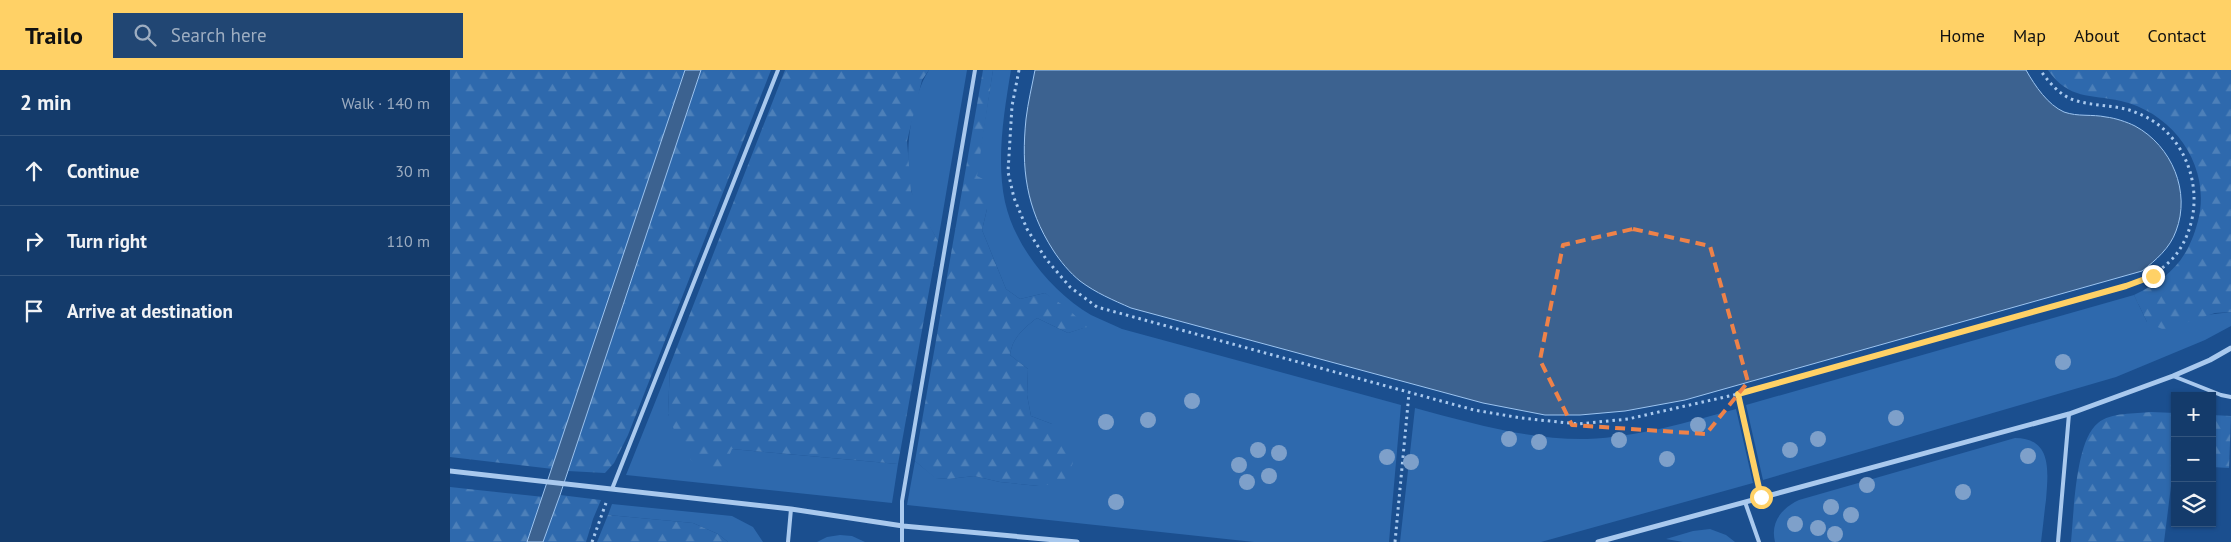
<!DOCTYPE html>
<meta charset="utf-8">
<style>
body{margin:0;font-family:"PT Sans",sans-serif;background:#214673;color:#f1f3f6}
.controls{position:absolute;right:15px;bottom:15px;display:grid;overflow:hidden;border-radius:0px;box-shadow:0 1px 4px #0004}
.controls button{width:45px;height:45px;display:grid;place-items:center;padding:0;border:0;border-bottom:1px solid #33557e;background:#143b6b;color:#f1f3f6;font:25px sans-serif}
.stop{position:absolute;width:15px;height:15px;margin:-11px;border:4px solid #ffd166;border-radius:50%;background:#fff}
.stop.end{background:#ffd166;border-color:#fff;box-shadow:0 1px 5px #0008}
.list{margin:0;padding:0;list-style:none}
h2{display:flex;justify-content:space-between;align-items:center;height:65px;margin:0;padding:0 20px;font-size:21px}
h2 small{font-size:16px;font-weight:400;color:#9dadc1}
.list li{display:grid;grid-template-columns:32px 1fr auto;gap:15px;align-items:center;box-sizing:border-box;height:70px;padding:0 20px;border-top:1px solid #33557e}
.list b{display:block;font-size:19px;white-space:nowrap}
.list em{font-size:16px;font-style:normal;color:#9dadc1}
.icon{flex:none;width:28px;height:28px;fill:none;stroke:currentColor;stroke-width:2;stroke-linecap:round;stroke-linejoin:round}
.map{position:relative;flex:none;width:1781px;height:472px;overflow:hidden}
header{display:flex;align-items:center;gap:30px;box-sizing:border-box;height:70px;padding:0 25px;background:#ffd166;color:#111}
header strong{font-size:24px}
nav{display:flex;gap:28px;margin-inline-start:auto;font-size:18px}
.search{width:350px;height:45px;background:#214673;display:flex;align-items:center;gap:12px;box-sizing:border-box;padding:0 18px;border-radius:0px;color:#9dadc1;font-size:19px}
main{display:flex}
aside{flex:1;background:#143b6b}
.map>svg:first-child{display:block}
.grass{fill:#2e69ad}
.forest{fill:url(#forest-firs)}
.water{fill:#3c6290;stroke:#9cc4f0}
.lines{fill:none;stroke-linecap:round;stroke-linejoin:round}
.path{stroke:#a9c9ee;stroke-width:3;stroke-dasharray:2.5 4;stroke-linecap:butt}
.service{stroke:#a9c9ee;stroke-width:4}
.minor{stroke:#a9c9ee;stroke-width:5}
.tree{fill:#7ea0ca}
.route{stroke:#ffd166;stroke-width:6}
.marked{fill:none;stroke:#ee8249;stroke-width:4;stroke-dasharray:10 6;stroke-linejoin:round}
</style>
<header>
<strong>Trailo</strong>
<div class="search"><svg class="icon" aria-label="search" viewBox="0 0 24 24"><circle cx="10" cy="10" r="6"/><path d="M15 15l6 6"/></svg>Search here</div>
<nav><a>Home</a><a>Map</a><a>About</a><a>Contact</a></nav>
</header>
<main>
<aside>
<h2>2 min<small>Walk · 140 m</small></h2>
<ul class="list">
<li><svg class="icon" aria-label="ahead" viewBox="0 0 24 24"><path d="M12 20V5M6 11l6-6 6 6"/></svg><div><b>Continue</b></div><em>30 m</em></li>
<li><svg class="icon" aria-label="right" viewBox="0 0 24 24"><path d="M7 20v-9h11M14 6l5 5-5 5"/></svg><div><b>Turn right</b></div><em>110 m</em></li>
<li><svg class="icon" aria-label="arrive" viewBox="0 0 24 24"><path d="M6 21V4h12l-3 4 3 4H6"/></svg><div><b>Arrive at destination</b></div></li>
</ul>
</aside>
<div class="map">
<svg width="1781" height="472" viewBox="0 0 1781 472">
<defs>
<pattern id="forest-firs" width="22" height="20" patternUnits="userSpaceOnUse" patternTransform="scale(1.25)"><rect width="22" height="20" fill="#2e69ad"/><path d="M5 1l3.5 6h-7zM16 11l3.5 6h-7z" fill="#4d80b9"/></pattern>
</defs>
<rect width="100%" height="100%" fill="#1b4f8f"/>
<g class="grass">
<path d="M479,0H517L488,171C481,158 464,133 461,120C454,86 460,29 479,0Z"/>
<path d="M543,0H561C554,42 546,90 555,132C565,177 602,222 641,245C651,250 662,254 672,259L951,335L939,472H804L457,435L465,391L486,408L499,409L524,406L550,412L589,416L602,354L581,346L577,325L578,299L560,285C562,268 574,258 587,248L618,263L636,257L595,223L570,229L556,219L532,160L537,139L526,106Z"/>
<path d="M1684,225L1697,252L1781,242V256L1755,270L1666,307L1313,410L1296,335Z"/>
<path d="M220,295L218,345L282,379L448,394L442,433L176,405Z"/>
<path d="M965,338C1021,353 1078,370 1137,369C1188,367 1238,352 1286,339L1303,413L1091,472H950Z"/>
<path d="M1565,368C1603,368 1598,403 1596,430C1594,444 1593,458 1591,472H1325C1320,452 1332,438 1349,430Z"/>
<path d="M162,434L282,446L303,457L313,472H278L268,464L243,453L158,445Z"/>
<path d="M1260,459L1276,465L1285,472H1233L1216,469L1243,461Z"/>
<path d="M390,465L402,466L415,472H367L377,467Z"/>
</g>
<g class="forest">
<path d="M0,0H235L103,399L0,387Z"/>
<path d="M251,0H321L178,365L164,393L155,403L118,401Z"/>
<path d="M335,0H479L472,10L457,71L461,121L488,171L448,394L282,379L271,406L248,398L231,378L218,344L220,295Z"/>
<path d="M533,0H543L527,106L537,111V139L532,160L556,219L570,229L595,223L617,238L637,257L618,263L587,248C574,258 562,268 560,285L578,299L577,325L581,346L602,354L619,371L623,393L614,412L589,416L550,412L524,406L499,409L485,408L465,391Z"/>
<path d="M1598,0H1781V242L1765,243L1714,260L1697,252L1684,225C1720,208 1738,189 1748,151C1762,97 1724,43 1671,31C1640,24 1619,30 1598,0Z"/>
<path d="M1701,342L1725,343V404L1722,408L1714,472H1621C1624,443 1625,371 1648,353C1661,342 1685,344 1701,342Z"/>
<path d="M1762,345L1781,346L1779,398L1762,397Z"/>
<path d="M0,417L94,427L77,472H0Z"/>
<path d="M110,425L151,430L143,449L136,472H93Z"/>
<path d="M158,445L243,453L268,464L278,472H147Z"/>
</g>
<g class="water">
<path d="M235,0H251L110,425L93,472H77Z"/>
<path d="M585,0H1576C1585,16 1598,35 1614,42C1628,47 1642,44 1656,47C1665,48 1677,52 1685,56C1722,76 1741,122 1726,161C1720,178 1706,190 1692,201L1235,330L1175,341L1130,345H1095L1033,333L681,238C663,230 646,223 630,211C620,203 610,191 603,180C576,138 571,98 576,49C578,32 582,16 585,0Z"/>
</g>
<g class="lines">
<g class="path">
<path d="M569,0L562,36L558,102L564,128L577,159L596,189L620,217L647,237L1024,340L1071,348L1128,354L1178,349L1288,324L1676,217C1711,203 1733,188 1742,149C1751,107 1730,59 1687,43C1667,34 1644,37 1624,30C1609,25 1599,12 1590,0"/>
<path d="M1288,324L1308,414"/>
<path d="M142,472L156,433"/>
<path d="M945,472L959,323"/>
</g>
<g class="service">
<path d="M1723,306L1771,325L1781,327"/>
<path d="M162,419L328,0"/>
<path d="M1295,432L1309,472"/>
<path d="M338,472L341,439"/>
<path d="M452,472V431L525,0"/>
<path d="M1608,472L1619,344"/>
</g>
<g class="minor">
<path d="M0,401L341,439L453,456L627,472"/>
<path d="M1148,472L1619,344L1723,306L1760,290L1781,278"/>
</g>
</g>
<g class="tree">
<circle cx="1613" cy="292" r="8"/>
<circle cx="742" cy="331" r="8"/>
<circle cx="1446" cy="348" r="8"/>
<circle cx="698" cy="350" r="8"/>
<circle cx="656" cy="352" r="8"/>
<circle cx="1248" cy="355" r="8"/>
<circle cx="1059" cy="369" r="8"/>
<circle cx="1368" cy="369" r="8"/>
<circle cx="1169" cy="370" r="8"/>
<circle cx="1089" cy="372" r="8"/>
<circle cx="808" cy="380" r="8"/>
<circle cx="1340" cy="380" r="8"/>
<circle cx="829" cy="383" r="8"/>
<circle cx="1578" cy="386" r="8"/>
<circle cx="937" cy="387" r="8"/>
<circle cx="1217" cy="389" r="8"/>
<circle cx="961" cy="392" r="8"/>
<circle cx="789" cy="395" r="8"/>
<circle cx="819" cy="406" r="8"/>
<circle cx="797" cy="412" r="8"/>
<circle cx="1417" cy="415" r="8"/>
<circle cx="1513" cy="422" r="8"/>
<circle cx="666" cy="432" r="8"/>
<circle cx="1381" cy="437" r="8"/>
<circle cx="1401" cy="445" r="8"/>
<circle cx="1345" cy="454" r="8"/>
<circle cx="1368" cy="458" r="8"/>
<circle cx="1385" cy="464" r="8"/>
</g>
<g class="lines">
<path class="route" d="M1311,427L1288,324L1676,216L1703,206"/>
</g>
<path class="marked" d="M1183,159L1260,176L1298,312L1256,364L1122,355L1090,290L1113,175Z"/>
</svg>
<div class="controls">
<button>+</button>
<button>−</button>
<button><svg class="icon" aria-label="layers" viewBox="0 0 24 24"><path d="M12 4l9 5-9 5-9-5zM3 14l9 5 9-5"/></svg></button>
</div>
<div class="stop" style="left:1311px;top:427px"></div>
<div class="stop end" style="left:1703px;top:206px"></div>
</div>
</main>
